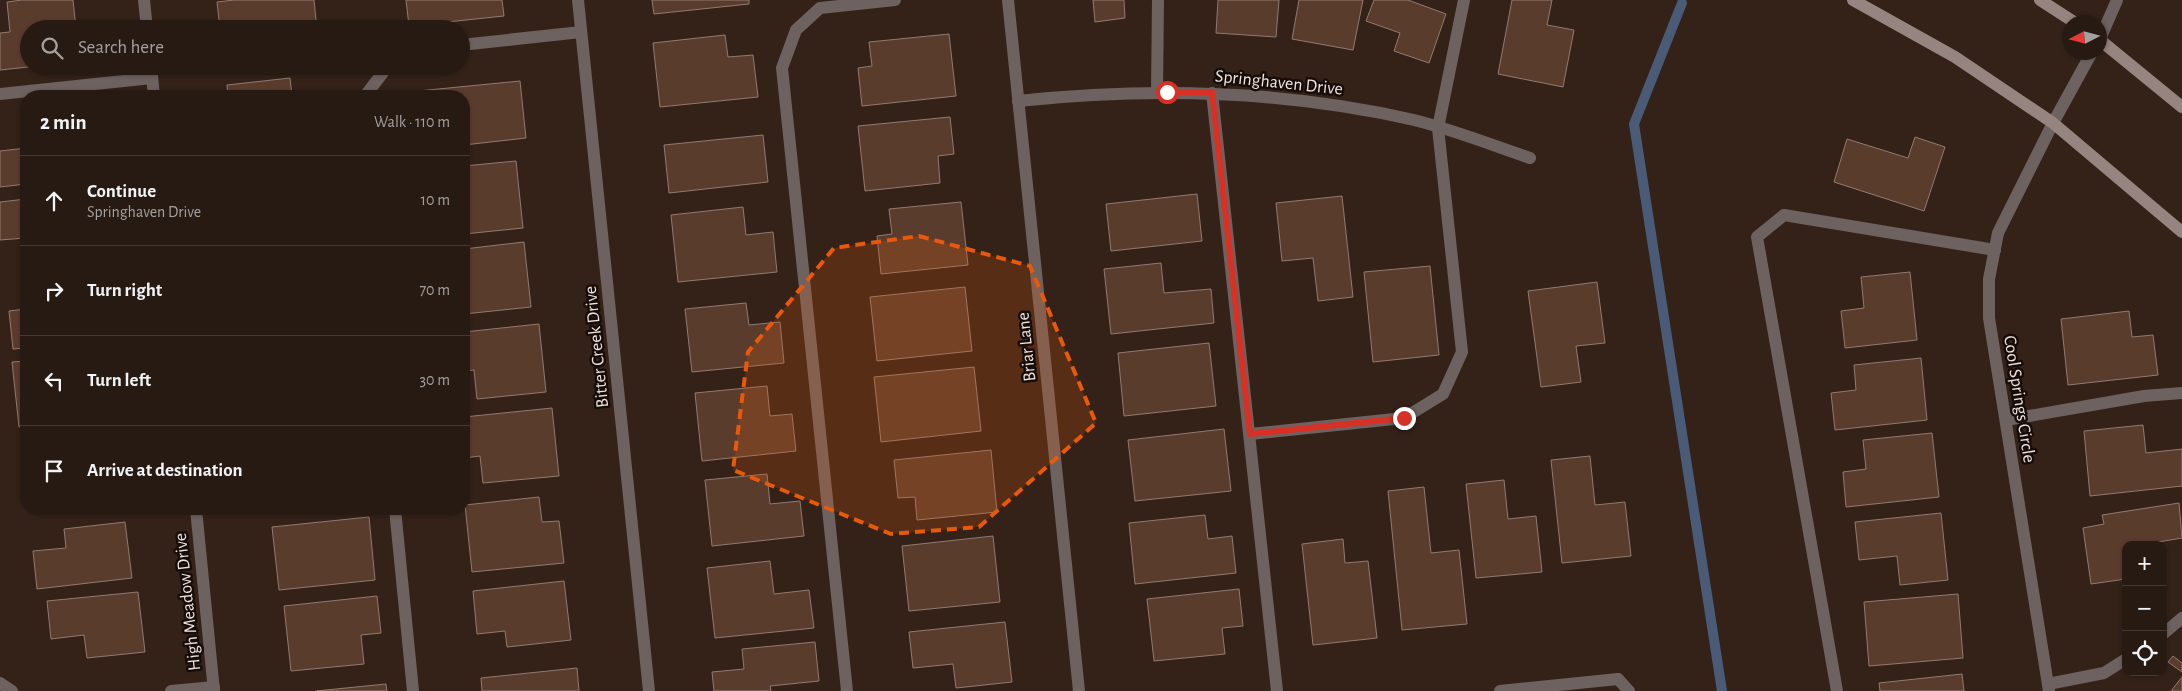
<!DOCTYPE html>
<meta charset="utf-8">
<style>
body{margin:0;font-family:"Alegreya Sans",sans-serif;background:#332721;color:#f1f3f6}
.controls{position:absolute;right:15px;bottom:15px;display:grid;overflow:hidden;border-radius:10px;box-shadow:0 1px 4px #0004}
.controls button{width:45px;height:45px;display:grid;place-items:center;padding:0;border:0;border-bottom:1px solid #433833;background:#271a13;color:#f1f3f6;font:25px sans-serif}
.compass{position:absolute;left:2062px;top:15px;width:45px;height:45px;border-radius:50%;background:#271a13;box-shadow:0 1px 4px #0004;rotate:264deg}
.stop{position:absolute;width:15px;height:15px;margin:-11px;border:4px solid #d93025;border-radius:50%;background:#fff}
.stop.end{background:#d93025;border-color:#fff;box-shadow:0 1px 5px #0008}
.list{margin:0;padding:0;list-style:none}
h2{display:flex;justify-content:space-between;align-items:center;height:65px;margin:0;padding:0 20px;font-size:21px}
h2 small{font-size:16px;font-weight:400;color:#a4a1a0}
.list li{display:grid;grid-template-columns:32px 1fr auto;gap:15px;align-items:center;box-sizing:border-box;height:90px;padding:0 20px;border-top:1px solid #433833}
.list b{display:block;font-size:19px;white-space:nowrap}
.list p{margin:0;font-size:16px;white-space:nowrap;color:#a4a1a0}
.list em{font-size:16px;font-style:normal;color:#a4a1a0}
.icon{flex:none;width:28px;height:28px;fill:none;stroke:currentColor;stroke-width:2;stroke-linecap:round;stroke-linejoin:round}
.map{position:relative;flex:none;width:2182px;height:691px;overflow:hidden}
.search{position:absolute;background:#271a13;box-shadow:0 1px 4px #0004;left:20px;top:20px;width:450px;height:55px;display:flex;align-items:center;gap:12px;box-sizing:border-box;padding:0 18px;border-radius:28px;color:#a4a1a0;font-size:19px}
.panel{position:absolute;background:#271a13;box-shadow:0 1px 4px #0004;left:20px;top:90px;width:450px;height:425px;border-radius:20px}
.map>svg:first-child{display:block}
.lines{fill:none;stroke-linecap:round;stroke-linejoin:round}
.stream{stroke:#495b76;stroke-width:10}
.building{fill:#5a3c2d;stroke:#917b70}
.lane{stroke:#6d6260;stroke-width:12}
.street{stroke:#6d6260;stroke-width:12}
.secondary{stroke:#958480;stroke-width:12}
.route{stroke:#d93025;stroke-width:6}
.marked{fill:#e8590c;fill-opacity:0.2;stroke:#e8590c;stroke-width:4;stroke-dasharray:10 6;stroke-linejoin:round}
.labels{text-anchor:middle;stroke-width:5;stroke-linejoin:round;paint-order:stroke}
.street-label{font-size:18px;fill:#f0e3dd;stroke:#160d0a}
</style>
<div class="map">
<svg width="2182" height="691" viewBox="0 0 2182 691">
<rect width="100%" height="100%" fill="#342219"/>
<g class="lines">
<path class="stream" d="M1682,3L1634,124L1722,691"/>
</g>
<g class="building">
<path d="M22,0H73L76,29H29V66H38L0,70V33L10,32L7,2Z"/>
<path d="M234,0H314L317,29H220L217,2Z"/>
<path d="M406,0H502L504,16L409,26Z"/>
<path d="M652,0H749V4L654,14Z"/>
<path d="M1093,0H1124L1125,18L1095,22Z"/>
<path d="M1218,0H1279L1276,37L1216,33Z"/>
<path d="M1299,0H1363L1353,50L1292,39Z"/>
<path d="M1374,0H1408L1446,14L1429,63L1394,51L1400,33L1366,21Z"/>
<path d="M1512,0H1552L1547,25L1574,30L1563,87L1498,74Z"/>
<path d="M949,34L956,96L862,106L858,68L872,66L869,42Z"/>
<path d="M725,35L728,57L753,55L758,97L660,107L653,43Z"/>
<path d="M290,78L292,96H228L227,85Z"/>
<path d="M520,81L526,138L464,145V96H418V91Z"/>
<path d="M950,117L954,154L938,156L940,183L865,191L858,126Z"/>
<path d="M763,135L768,182L669,193L664,145Z"/>
<path d="M1915,137L1945,147L1924,211L1834,182L1847,139L1908,158Z"/>
<path d="M26,148V184L0,187V151Z"/>
<path d="M516,161L523,228L464,234V197H468L464,166Z"/>
<path d="M1197,194L1202,241L1111,251L1106,204Z"/>
<path d="M1342,196L1353,297L1318,301L1313,258L1282,261L1276,203Z"/>
<path d="M26,199V238L0,240V202Z"/>
<path d="M961,202L968,265L881,274L877,236L892,234L889,209Z"/>
<path d="M743,207L746,235L773,232L777,272L678,282L671,215Z"/>
<path d="M524,242L531,307L464,314V249Z"/>
<path d="M1161,263L1164,293L1211,289L1214,323L1111,334L1104,269Z"/>
<path d="M1430,266L1439,355L1373,362L1364,272Z"/>
<path d="M1910,272L1917,340L1845,348L1841,311L1864,308L1861,277Z"/>
<path d="M1597,282L1605,343L1576,346L1581,382L1541,387L1528,291Z"/>
<path d="M965,287L972,351L877,361L870,297Z"/>
<path d="M746,303L749,325L780,322L784,363L692,372L685,309Z"/>
<path d="M26,309V348L13,349L9,311Z"/>
<path d="M2129,311L2132,337L2153,335L2158,375L2068,385L2061,319Z"/>
<path d="M539,324L546,392L477,399L474,370L464,371V332Z"/>
<path d="M1209,343L1216,406L1124,416L1118,353Z"/>
<path d="M1921,358L1927,420L1835,430L1831,393L1856,390L1854,365Z"/>
<path d="M26,361V426L19,427L12,362Z"/>
<path d="M974,367L981,431L881,442L874,377Z"/>
<path d="M767,386L770,416L792,414L796,451L702,461L695,393Z"/>
<path d="M552,408L559,476L483,483L480,456L464,458V417Z"/>
<path d="M2143,425L2146,453L2182,449V486L2090,496L2084,431Z"/>
<path d="M1224,429L1231,491L1135,501L1128,440Z"/>
<path d="M1932,433L1939,497L1846,507L1843,472L1866,469L1863,440Z"/>
<path d="M991,450L997,512L917,520L915,497L898,498L894,460Z"/>
<path d="M1590,456L1595,505L1625,502L1631,556L1562,563L1551,460Z"/>
<path d="M767,474L770,504L800,501L804,536L712,546L705,480Z"/>
<path d="M1504,480L1508,519L1536,516L1542,572L1476,578L1466,484Z"/>
<path d="M1424,487L1431,553L1459,550L1467,624L1402,630L1388,491Z"/>
<path d="M539,497L542,522L559,521L564,563L472,572L465,505Z"/>
<path d="M2179,503L2182,538L2140,545H2126V579L2091,584L2083,528L2104,524L2102,515Z"/>
<path d="M1941,513L1948,580L1900,585L1897,556L1859,560L1855,522Z"/>
<path d="M1205,515L1208,539L1232,536L1236,573L1135,584L1129,523Z"/>
<path d="M369,517L375,580L279,590L272,527Z"/>
<path d="M125,522L132,578L37,589L33,551L66,548L64,529Z"/>
<path d="M993,536L1000,602L909,611L902,546Z"/>
<path d="M1343,539L1345,563L1368,561L1377,638L1313,645L1302,544Z"/>
<path d="M770,561L774,594L809,590L814,628L715,638L707,568Z"/>
<path d="M564,581L571,640L507,647L505,631L477,634L473,591Z"/>
<path d="M1239,589L1243,626L1222,628L1225,654L1154,661L1147,599Z"/>
<path d="M138,592L145,652L87,658L84,635L51,639L47,601Z"/>
<path d="M1958,594L1963,658L1869,666L1864,602Z"/>
<path d="M377,596L381,633L361,635L364,664L291,671L284,606Z"/>
<path d="M1005,622L1012,682L956,688L953,664L913,668L909,632Z"/>
<path d="M815,642L819,681L770,686L771,691H714L712,672L744,669L742,649Z"/>
<path d="M2173,656L2182,663V672L2168,662Z"/>
<path d="M577,668L579,691H482L481,678Z"/>
<path d="M1962,674L1964,691H1880L1879,683Z"/>
<path d="M2182,677V691H2171Z"/>
<path d="M386,684L387,691H316Z"/>
</g>
<g class="lines">
<g class="lane">
<path d="M461,45L581,32"/>
<path d="M1157,92L1158,0"/>
<path d="M1212,93L1277,691"/>
<path d="M0,94L152,78"/>
<path d="M365,96L388,66"/>
<path d="M2006,420L2144,396L2182,393"/>
<path d="M1250,434L1404,418L1443,394L1462,352L1438,128L1464,0"/>
<path d="M395,509L413,691"/>
<path d="M2163,634L2182,618"/>
<path d="M1618,679L1629,691"/>
<path d="M0,683L12,691"/>
<path d="M2048,684L2104,673L2126,659"/>
<path d="M171,691L214,687"/>
<path d="M847,691L782,68L796,30L820,8L895,0"/>
<path d="M1837,691L1757,237L1784,215L1995,250"/>
</g>
<g class="street">
<path d="M144,0L147,29"/>
<path d="M578,0L649,691"/>
<path d="M1008,0L1079,691"/>
<path d="M2100,39L2117,0"/>
<path d="M151,66L154,96"/>
<path d="M1018,101C1151,87 1284,90 1414,120C1454,130 1492,145 1530,158"/>
<path d="M196,509L214,691"/>
<path d="M1500,691L1618,679"/>
<path d="M2049,691L1989,318V279L1998,233L2053,123L2092,52"/>
</g>
<g class="secondary">
<path d="M1853,0L1955,57L2053,123L2182,232"/>
<path d="M2040,0L2074,22"/>
<path d="M2100,40L2182,107"/>
</g>
</g>
<g class="lines">
<path class="route" d="M1167,92H1212L1250,434L1404,418"/>
</g>
<path class="marked" d="M919,236L1030,266L1096,423L979,527L891,534L733,470L748,352L834,248Z"/>
<g class="labels">
<g class="street-label">
<text transform="translate(1279 82) rotate(6)" y="6">Springhaven Drive</text>
<text transform="translate(596 347) rotate(-96)" y="6">Bitter Creek Drive</text>
<text transform="translate(1026 347) rotate(-96)" y="6">Briar Lane</text>
<text transform="translate(2020 399) rotate(81)" y="6">Cool Springs Circle</text>
<text transform="translate(187 602) rotate(-96)" y="6">High Meadow Drive</text>
</g>
</g>
</svg>
<div class="controls">
<button>+</button>
<button>−</button>
<button><svg class="icon" aria-label="locate" viewBox="0 0 24 24"><circle cx="12" cy="12" r="6"/><path d="M12 2v4M12 18v4M2 12h4M18 12h4"/></svg></button>
</div>
<svg class="compass" viewBox="-18 -18 36 36"><path d="M0-13l5 13h-10z" fill="#e53935"/><path d="M0 13l5-13h-10z" fill="#a4a1a0"/></svg>
<div class="stop" style="left:1167px;top:92px"></div>
<div class="stop end" style="left:1404px;top:418px"></div>
<div class="search"><svg class="icon" aria-label="search" viewBox="0 0 24 24"><circle cx="10" cy="10" r="6"/><path d="M15 15l6 6"/></svg>Search here</div>
<section class="panel">
<h2>2 min<small>Walk · 110 m</small></h2>
<ul class="list">
<li><svg class="icon" aria-label="ahead" viewBox="0 0 24 24"><path d="M12 20V5M6 11l6-6 6 6"/></svg><div><b>Continue</b><p>Springhaven Drive</p></div><em>10 m</em></li>
<li><svg class="icon" aria-label="right" viewBox="0 0 24 24"><path d="M7 20v-9h11M14 6l5 5-5 5"/></svg><div><b>Turn right</b></div><em>70 m</em></li>
<li><svg class="icon" aria-label="left" viewBox="0 0 24 24"><path d="M17 20v-9H6M10 6l-5 5 5 5"/></svg><div><b>Turn left</b></div><em>30 m</em></li>
<li><svg class="icon" aria-label="arrive" viewBox="0 0 24 24"><path d="M6 21V4h12l-3 4 3 4H6"/></svg><div><b>Arrive at destination</b></div></li>
</ul>
</section>
</div>
